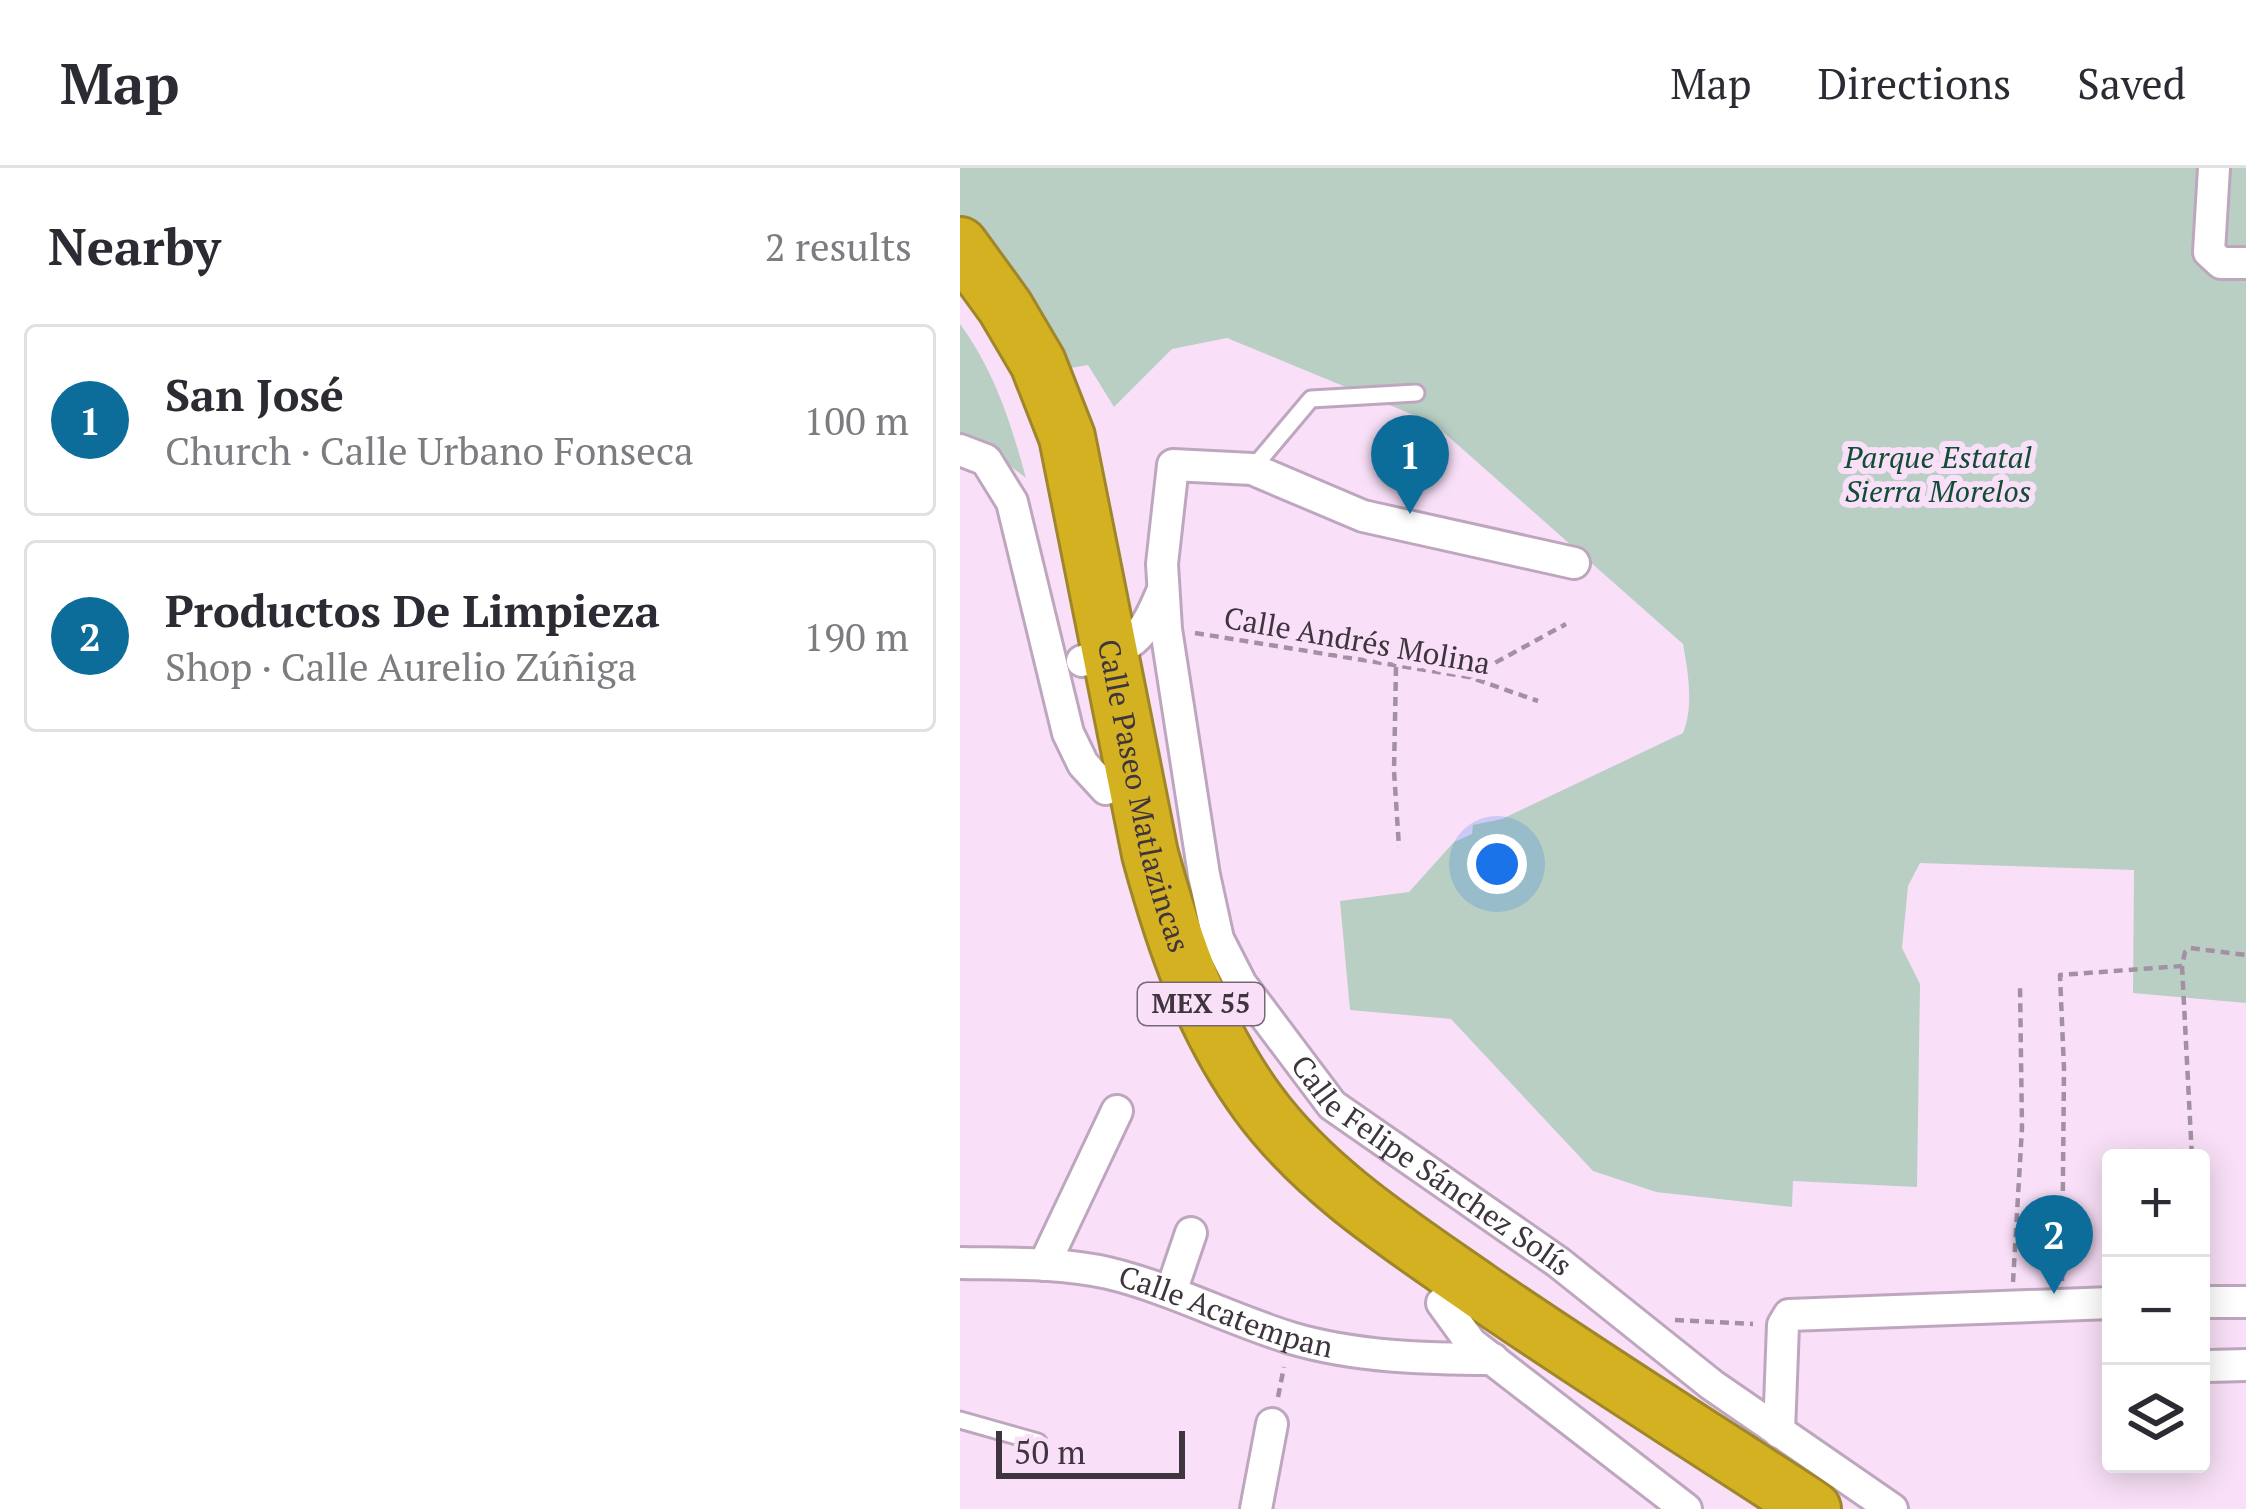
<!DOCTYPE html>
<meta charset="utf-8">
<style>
body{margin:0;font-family:"PT Serif",serif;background:#f7f7f7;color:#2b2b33}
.controls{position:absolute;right:36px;bottom:36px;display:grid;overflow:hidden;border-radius:12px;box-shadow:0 6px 30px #0003}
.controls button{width:108px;height:108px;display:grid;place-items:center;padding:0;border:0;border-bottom:3px solid #e1e1e2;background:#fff;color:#2b2b33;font:60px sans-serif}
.scale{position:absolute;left:36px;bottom:30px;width:189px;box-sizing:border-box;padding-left:12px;border:6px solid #3e353e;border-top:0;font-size:33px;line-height:42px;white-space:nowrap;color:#3e353e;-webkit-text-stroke:9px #f9e0f8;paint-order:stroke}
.you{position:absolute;left:537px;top:696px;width:42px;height:42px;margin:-30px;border:9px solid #fff;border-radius:50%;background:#1a73e8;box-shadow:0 0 0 18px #1a73e833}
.badge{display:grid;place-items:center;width:78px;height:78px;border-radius:50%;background:#0c6d9b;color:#fff;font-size:39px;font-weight:700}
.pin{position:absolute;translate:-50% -99px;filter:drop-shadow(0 3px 6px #0008)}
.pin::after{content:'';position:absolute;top:63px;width:42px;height:36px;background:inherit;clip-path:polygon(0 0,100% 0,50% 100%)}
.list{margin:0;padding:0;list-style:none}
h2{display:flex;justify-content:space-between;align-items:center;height:156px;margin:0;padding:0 48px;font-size:51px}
h2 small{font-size:39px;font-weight:400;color:#7c7c81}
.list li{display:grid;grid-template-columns:78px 1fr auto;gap:36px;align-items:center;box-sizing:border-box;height:192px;margin:0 24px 24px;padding:0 24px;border:3px solid #e1e1e2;border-radius:12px}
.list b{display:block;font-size:45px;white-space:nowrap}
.list p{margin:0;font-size:39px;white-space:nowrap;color:#7c7c81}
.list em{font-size:39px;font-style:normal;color:#7c7c81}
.icon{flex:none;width:66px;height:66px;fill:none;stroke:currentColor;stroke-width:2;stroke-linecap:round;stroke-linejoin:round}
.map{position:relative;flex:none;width:1286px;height:1341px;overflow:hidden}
header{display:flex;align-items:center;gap:72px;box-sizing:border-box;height:168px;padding:0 60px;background:#fff;border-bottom:3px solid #e1e1e2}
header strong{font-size:57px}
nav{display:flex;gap:66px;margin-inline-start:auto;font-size:42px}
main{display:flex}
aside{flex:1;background:#fff}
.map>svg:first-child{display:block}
.green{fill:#b9cfc4}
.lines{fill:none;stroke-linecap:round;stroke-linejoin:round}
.lane-casing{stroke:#bea7be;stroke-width:21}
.street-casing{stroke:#bea7be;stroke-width:36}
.highway-casing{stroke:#a0862b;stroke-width:60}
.path{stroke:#a391a3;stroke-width:4.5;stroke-dasharray:9 6;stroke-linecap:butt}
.lane{stroke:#fff;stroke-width:15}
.street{stroke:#fff;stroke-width:30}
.highway{stroke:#d4b121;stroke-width:54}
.labels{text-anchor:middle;stroke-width:12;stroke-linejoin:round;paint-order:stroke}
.shield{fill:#f9e0f8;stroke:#766876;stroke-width:3}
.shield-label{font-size:27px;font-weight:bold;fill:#3e353e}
.park-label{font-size:30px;font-style:italic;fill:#114d35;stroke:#f9e0f8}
.street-label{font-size:30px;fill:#3e353e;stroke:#f9e0f8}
</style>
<header>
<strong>Map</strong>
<nav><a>Map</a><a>Directions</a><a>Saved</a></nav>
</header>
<main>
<aside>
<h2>Nearby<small>2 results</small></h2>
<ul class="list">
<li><span class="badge">1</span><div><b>San José</b><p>Church · Calle Urbano Fonseca</p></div><em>100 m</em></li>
<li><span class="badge">2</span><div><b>Productos De Limpieza</b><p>Shop · Calle Aurelio Zúñiga</p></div><em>190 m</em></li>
</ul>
</aside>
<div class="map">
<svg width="1286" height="1341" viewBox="0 0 1286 1341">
<rect width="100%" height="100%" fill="#f9e0f8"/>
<g class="green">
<path d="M0,0H1286V835L1173,825L1174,702L960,695L948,718L942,780L960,816L957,1019L833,1013L832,1039L696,1024L633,1003L491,851L390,842L380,733L449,724L494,674L512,666L513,657L542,651L723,565C734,539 728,503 723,476L473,255L267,170L212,181L154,239L128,197L99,202L0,74Z"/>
<path d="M0,156C34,202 51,255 66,310L28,281L0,268Z"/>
</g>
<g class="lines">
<g class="lane-casing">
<g id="lane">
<path d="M292,301L351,231L456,225"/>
<path d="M0,1252L78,1274"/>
</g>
</g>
<g class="street-casing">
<g id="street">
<path d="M1254,0L1249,84L1261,95H1286"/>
<path d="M0,282L26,292L52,334L108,565L123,596L146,621"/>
<path id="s1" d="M614,395L403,348L292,301L213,297L202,396L206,461L244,707L258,771L281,816L372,937L598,1094L752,1217L932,1341"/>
<path d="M122,493C172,481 182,472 202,424"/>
<path id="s2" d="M0,1095C49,1096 100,1094 148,1105C211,1120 269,1151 331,1170C395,1189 466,1191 533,1191"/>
<path d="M84,1097L157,943"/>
<path d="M211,1124L231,1065"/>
<path d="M1241,1134H1286"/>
<path d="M482,1135L511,1175L726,1341"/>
<path d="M1249,1198L1286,1197"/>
<path d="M819,1264L823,1157L829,1147L1151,1135"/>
<path d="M296,1341L312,1256"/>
</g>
</g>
<g class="highway-casing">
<g id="highway">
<path id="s3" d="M0,77L45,139L78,195L107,269L190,686C214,774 243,860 298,935C355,1013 440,1067 519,1122C628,1197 741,1268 853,1341"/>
</g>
</g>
<g class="path">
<path d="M235,465L509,509L578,533"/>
<path d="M436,499L434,603L439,679"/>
<path d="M509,509L606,456"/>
<path d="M1222,798L1232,990"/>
<path d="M1102,1113L1104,901L1100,807L1222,798L1225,784L1230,780L1286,787"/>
<path d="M1053,1114L1062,960L1060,818"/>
<path d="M715,1152L793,1156"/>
<path d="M318,1229L324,1199"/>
</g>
<use href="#lane" class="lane"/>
<use href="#street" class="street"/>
<use href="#highway" class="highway"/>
</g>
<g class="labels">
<rect class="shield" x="178" y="815" width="126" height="42" rx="9"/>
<g class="shield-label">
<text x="241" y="845">MEX 55</text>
</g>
<g class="park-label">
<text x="978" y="300">Parque Estatal<tspan x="978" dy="34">Sierra Morelos</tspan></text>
</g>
<g class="street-label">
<text transform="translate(397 473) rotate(10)" y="10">Calle Andrés Molina</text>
<text dy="10" stroke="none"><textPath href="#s3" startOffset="588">Calle Paseo Matlazincas</textPath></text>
<text dy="10" stroke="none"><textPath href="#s1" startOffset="1212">Calle Felipe Sánchez Solís</textPath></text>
<text dy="10" stroke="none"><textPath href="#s2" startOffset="273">Calle Acatempan</textPath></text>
</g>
</g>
</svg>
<div class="controls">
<button>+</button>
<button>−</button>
<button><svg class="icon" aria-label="layers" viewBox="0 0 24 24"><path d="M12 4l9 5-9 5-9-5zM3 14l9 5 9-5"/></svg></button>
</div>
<div class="scale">50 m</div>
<div class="you"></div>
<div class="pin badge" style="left:450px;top:346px">1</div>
<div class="pin badge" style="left:1094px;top:1126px">2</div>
</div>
</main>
